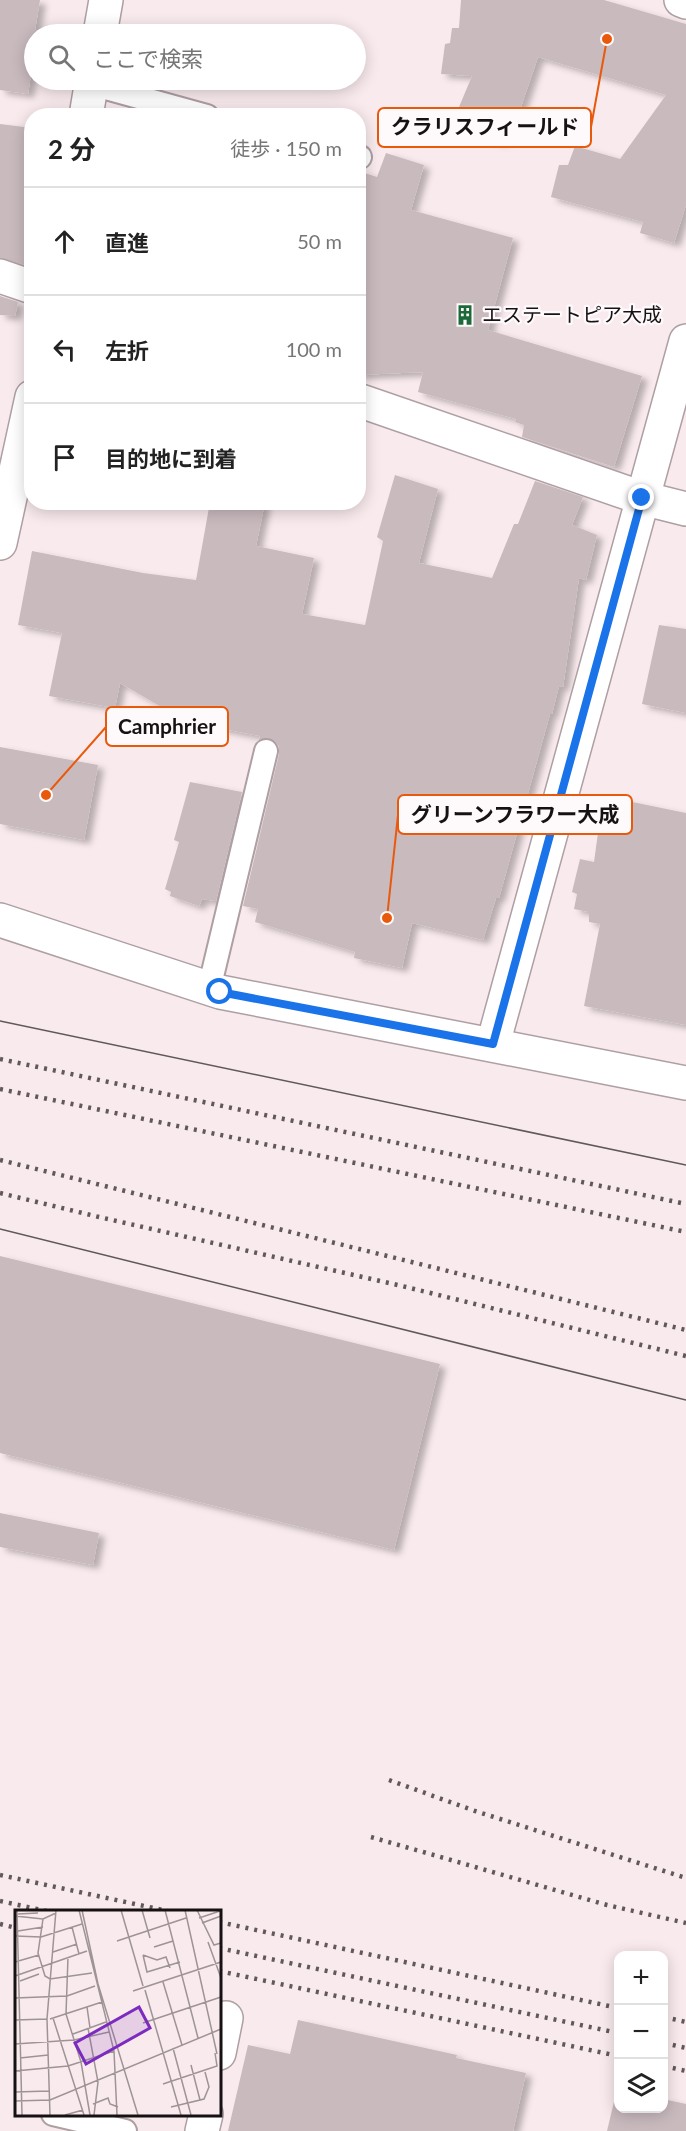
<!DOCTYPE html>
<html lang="ja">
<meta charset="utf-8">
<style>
body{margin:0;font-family:Lato,"Noto Sans JP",sans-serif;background:#f6f6f6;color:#222}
.controls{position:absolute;right:18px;bottom:18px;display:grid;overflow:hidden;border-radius:12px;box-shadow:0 3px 15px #0003}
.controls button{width:54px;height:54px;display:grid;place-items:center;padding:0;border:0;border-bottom:2px solid #e0e0e0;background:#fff;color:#222;font:30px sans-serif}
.stop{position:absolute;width:18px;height:18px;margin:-14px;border:4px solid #1a73e8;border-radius:50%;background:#fff}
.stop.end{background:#1a73e8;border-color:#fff;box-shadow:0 2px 6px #0008}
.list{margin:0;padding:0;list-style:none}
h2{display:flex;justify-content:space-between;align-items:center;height:78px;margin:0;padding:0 24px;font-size:26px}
h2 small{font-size:20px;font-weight:400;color:#767676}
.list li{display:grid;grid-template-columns:39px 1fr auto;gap:18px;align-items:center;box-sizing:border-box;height:108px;padding:0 24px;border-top:2px solid #e0e0e0}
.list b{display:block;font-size:22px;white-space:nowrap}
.list em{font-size:20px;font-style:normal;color:#767676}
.icon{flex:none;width:33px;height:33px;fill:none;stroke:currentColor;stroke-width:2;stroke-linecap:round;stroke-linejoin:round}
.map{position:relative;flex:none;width:686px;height:2131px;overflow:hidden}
.search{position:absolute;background:#fff;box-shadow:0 3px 15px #0003;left:24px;top:24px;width:342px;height:66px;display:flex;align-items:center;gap:15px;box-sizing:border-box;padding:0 21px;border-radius:33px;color:#767676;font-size:22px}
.panel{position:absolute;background:#fff;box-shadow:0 3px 15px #0003;left:24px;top:108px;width:342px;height:402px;border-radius:24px}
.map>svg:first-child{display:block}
.building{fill:#c9babe;filter:url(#shadow)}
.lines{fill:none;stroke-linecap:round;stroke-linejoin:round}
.lane-casing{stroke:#ae9fa3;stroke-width:26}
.street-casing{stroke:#ae9fa3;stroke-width:36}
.secondary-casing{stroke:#ae9fa3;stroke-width:36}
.lane{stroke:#fff;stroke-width:22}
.street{stroke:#fff;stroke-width:33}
.secondary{stroke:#fff;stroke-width:33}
.tram{stroke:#605859;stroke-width:1.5}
.rail{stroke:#605859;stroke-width:4.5;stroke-dasharray:3 6;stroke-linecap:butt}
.route{stroke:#1a73e8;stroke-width:8}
.labels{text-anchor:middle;stroke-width:4.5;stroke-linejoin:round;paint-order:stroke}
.poi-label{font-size:20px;fill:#161112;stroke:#fefafb;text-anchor:start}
.inset-road{fill:none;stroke:#9e9395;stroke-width:1.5}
.view{fill:#7b2cbf;fill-opacity:0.15;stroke:#7b2cbf;stroke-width:3}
.inset-edge{fill:none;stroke:#161112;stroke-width:3}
.leader{fill:none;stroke:#e8590c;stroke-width:2}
.callout-dot{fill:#e8590c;stroke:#fefafb;stroke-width:2}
.callout{fill:#fefafb;stroke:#e8590c;stroke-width:2}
.callout-label{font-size:21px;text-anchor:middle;font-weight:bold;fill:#161112}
</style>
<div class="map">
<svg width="686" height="2131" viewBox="0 0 686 2131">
<defs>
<filter id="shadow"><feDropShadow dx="6" dy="4" stdDeviation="3" flood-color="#0004"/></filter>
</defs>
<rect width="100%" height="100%" fill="#f9eaed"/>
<g class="building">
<path d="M0,0H40L35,30L39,31L38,34H34V55L28,94L0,90Z"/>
<path d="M461,0H604L686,24V205L674,243L640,233L643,222L551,197L559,165H568L575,146L620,159L666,95L538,57L510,139L504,137L501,142L455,129L462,109L459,107L472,76L441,74L445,44L450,43L452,28H459Z"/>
<path d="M0,124L32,128V234L25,265L0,258Z"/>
<path d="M386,153L424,165L411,210L513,238L488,330L642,376L614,467L522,437L524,425L515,422L516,419L418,392L423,372L358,375V171L377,177Z"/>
<path d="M0,296L18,302L15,316L0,315Z"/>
<path d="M395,475L438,489L419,563L492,578L514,524H518L535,481L583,497L572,525L597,535L586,580L579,578L563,687L559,686L552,714H550L499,898H496L483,940L412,923L402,968L354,958L355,952L255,922L258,909L243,906L279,754V747L275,741L269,738L259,740L260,736L198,724L199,718L170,712L120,683L115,708L49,696L62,633L18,625L32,551L143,573L196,580L210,502H265L256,546L314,558L302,614L365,625L383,541L377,537Z"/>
<path d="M659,625L686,629V713L642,704Z"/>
<path d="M0,747L98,765L84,840L0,824Z"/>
<path d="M190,782L242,792L216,901L202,899L199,906L170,896L171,892L165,889L179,842L174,840Z"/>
<path d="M603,796L686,813V1025L584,1006L600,924L589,922V912L574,909L577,894L572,892L580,859L594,862Z"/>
<path d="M0,1256L440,1364L394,1550L0,1453Z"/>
<path d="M0,1513L99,1533L93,1565L0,1547Z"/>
<path d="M298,2020L457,2055L456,2058L526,2073L513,2131H228L248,2045L290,2054Z"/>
<path d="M617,2089H618V2109H663V2099L686,2104V2131H607Z"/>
</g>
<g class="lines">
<g class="lane-casing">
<g id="lane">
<path d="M91,84L207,116"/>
<path d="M358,156L360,157"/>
<path d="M209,989L266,751"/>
<path d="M53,2114L125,2131"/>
</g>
</g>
<g class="street-casing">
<g id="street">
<path d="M681,0L686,2"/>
<path d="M100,34L106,0"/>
<path d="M86,116L92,80"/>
<path d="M0,276L32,287"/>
<path d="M358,400L642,498L686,509"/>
<path d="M0,543L32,397"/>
<path d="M493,1044L686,341"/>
<path d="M219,2053L226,2018"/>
<path d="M202,2131L206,2114"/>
</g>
</g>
<g class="secondary-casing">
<path id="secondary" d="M0,920L220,992L686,1083"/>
</g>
<use href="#lane" class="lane"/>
<use href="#street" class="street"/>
<use href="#secondary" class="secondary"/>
<g class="tram">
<path d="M0,1021L686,1165"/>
<path d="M0,1229L686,1400"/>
</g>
<g class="rail">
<path d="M0,1059L686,1204"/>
<path d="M0,1089L686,1232"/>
<path d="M0,1160L686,1330"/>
<path d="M0,1193L99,1217L402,1286L686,1356"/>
<path d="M389,1780L475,1811L686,1878"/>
<path d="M371,1837L607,1905L686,1923"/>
<path d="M0,1875L172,1912"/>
<path d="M0,1901L51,1912"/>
<path d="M219,1922L618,2008"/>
<path d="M0,1924L16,1928"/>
<path d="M219,1948L618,2033"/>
<path d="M219,1971L618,2056"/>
<path d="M664,2017L686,2022"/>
<path d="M664,2043L686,2048"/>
<path d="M664,2066L686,2071"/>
</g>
</g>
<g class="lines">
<path class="route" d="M220,992L493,1044L642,498"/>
</g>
<defs>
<g id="building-bare" transform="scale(1.62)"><path d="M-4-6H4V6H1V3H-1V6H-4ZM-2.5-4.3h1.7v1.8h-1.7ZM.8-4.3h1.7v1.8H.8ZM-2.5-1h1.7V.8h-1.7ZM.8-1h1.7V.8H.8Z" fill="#1c6a39" stroke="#fefafb" stroke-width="2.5" paint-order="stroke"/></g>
</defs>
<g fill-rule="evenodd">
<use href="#building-bare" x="465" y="315"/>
</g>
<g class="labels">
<g class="poi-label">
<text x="482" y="322">エステートピア大成</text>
</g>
</g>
<g transform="translate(15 1910)">
<rect width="206" height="206" fill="#f9eaed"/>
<path class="inset-road" d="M2,0L7,205M64,0L99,141L102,205M67,0L83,74L123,205M106,0L128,76M127,0L135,28M150,0L183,128M170,0L202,144M182,0L199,35L206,33M3,4L23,3M0,6L28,9L41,3M184,8L205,1M28,9L23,43L30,66L35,69L77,63M187,13L206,6M57,17L64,44M3,21L28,17M0,26L26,27L67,14M102,31L171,8M193,32L206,68M139,37L158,31M38,42L62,34M128,45L132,62L165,52M128,45L142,50L151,47L155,58M0,52L24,45M0,66L72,41M5,71L24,64M148,72L167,135M130,80L166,205M118,81L206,52M0,88L52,86L80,76M72,97L75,118M51,104L66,152L75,205M51,104L53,47M38,108L69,205M35,109L87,92M0,110L32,109M128,113L206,87M73,118L83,172L79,205M58,124L91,112M0,134L59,130L94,122M158,138L176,205M5,148L33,145M176,155L185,190M0,161L53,156L99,141M148,174L202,156L200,143M0,182L34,181M0,191L35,190L206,119M78,194L93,188L95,194L103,197M156,197L189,189L194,177L190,162M35,205L32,109L41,0M50,205L68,200"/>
<path class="view" d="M124,97L135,118L71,154L60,133Z"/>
<rect width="206" height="206" class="inset-edge"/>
</g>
<path class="leader" d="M607 39L591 127M46 795L106 727M387 918L398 815"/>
<g class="callout-dot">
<circle cx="607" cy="39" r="6"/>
<circle cx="46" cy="795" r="6"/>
<circle cx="387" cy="918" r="6"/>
</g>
<g class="callout">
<rect x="378" y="108" width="213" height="39" rx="6"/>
<rect x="106" y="707" width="122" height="39" rx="6"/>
<rect x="398" y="795" width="234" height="39" rx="6"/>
</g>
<g class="callout-label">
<text x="485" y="134">クラリスフィールド</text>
<text x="167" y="734">Camphrier</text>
<text x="515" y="822">グリーンフラワー大成</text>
</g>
</svg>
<div class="controls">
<button>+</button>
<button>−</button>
<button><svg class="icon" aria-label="layers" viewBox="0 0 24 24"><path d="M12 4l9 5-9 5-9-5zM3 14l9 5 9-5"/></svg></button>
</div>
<div class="stop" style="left:220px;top:992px"></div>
<div class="stop end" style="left:642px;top:498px"></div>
<div class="search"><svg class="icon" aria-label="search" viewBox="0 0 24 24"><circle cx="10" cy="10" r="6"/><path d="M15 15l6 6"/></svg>ここで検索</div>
<section class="panel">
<h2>2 分<small>徒歩 · 150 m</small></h2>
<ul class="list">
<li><svg class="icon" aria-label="ahead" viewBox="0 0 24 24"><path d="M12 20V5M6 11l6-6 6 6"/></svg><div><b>直進</b></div><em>50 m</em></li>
<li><svg class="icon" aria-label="left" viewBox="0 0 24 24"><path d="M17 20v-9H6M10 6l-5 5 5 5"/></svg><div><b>左折</b></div><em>100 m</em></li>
<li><svg class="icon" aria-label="arrive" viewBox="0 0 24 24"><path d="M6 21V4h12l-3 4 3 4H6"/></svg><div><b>目的地に到着</b></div></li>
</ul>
</section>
</div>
